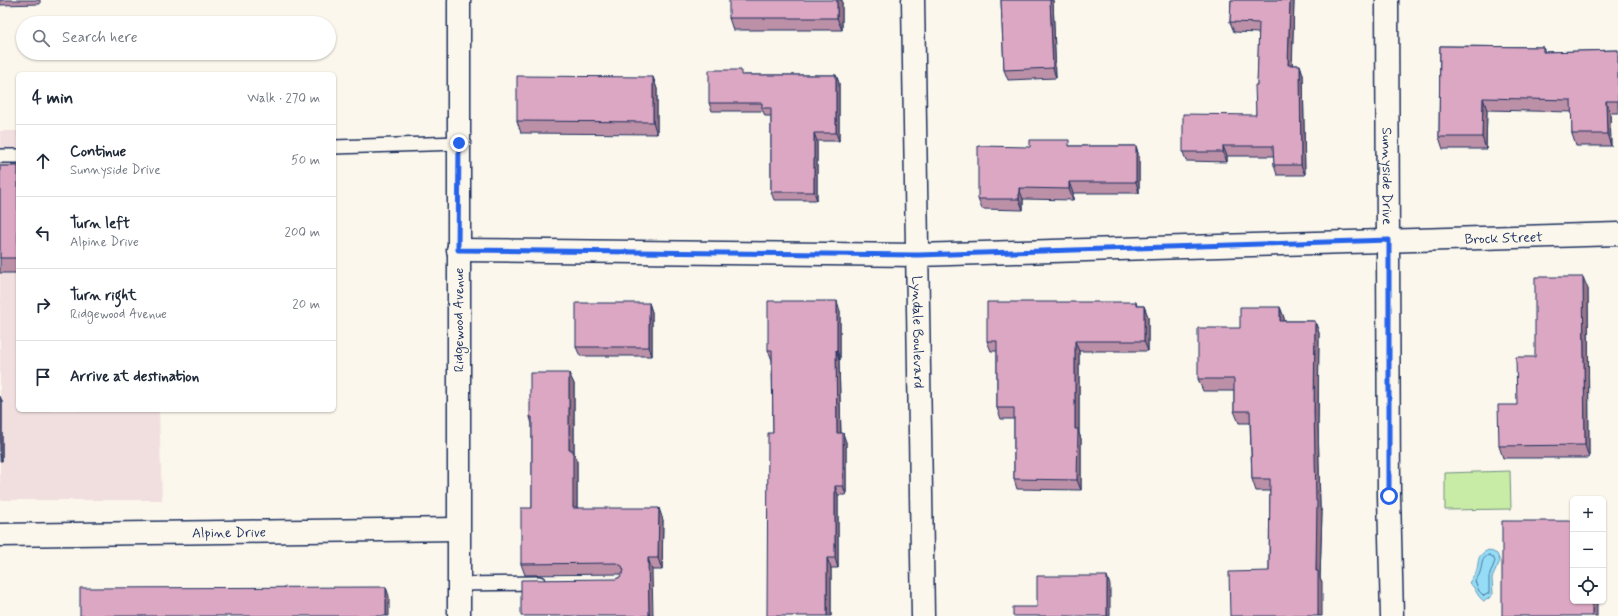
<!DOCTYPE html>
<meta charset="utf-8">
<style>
body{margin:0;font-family:Mynerve,sans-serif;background:#f6f6f7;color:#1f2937}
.controls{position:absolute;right:12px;bottom:12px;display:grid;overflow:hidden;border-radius:6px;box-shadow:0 1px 3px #0004}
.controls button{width:36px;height:36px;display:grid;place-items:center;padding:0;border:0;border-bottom:1px solid #e0e1e3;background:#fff;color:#1f2937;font:20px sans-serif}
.stop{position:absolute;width:12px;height:12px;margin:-9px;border:3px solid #2563eb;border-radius:50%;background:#fff}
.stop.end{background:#2563eb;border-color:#fff;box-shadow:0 1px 4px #0008}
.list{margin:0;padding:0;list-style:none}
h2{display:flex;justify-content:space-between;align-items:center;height:52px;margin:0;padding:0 16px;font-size:17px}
h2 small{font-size:13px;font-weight:400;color:#747a83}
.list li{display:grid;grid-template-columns:26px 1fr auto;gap:12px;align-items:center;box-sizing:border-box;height:72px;padding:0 16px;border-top:1px solid #e0e1e3}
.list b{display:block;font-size:15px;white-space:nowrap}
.list p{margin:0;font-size:13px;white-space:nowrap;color:#747a83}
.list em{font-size:13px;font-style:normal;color:#747a83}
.icon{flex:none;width:22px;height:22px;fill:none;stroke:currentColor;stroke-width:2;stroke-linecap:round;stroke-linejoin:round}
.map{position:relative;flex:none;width:1618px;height:616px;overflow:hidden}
.search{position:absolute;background:#fff;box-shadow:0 1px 3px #0004;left:16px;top:16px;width:320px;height:44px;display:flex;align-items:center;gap:10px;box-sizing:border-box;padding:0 14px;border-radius:22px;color:#747a83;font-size:15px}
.panel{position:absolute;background:#fff;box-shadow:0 1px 3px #0004;left:16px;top:72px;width:320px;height:340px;border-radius:6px}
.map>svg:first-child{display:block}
.built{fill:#f1dfdf}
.green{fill:#c8eca5;stroke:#728e82}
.water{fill:#95ddf6;stroke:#6497b9}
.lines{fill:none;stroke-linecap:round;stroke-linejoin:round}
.shore{stroke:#4c759b;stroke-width:1}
.service-casing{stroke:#1b2f5e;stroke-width:16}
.minor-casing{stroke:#1b2f5e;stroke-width:25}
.service{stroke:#fbf7ec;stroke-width:13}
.minor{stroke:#fbf7ec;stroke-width:22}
.wall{fill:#bc90a7;stroke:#1b2f5e}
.shaded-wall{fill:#997588;stroke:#1b2f5e}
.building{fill:#dba7c2;stroke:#1b2f5e}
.route{stroke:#2563eb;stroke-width:5}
.labels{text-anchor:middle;stroke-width:3;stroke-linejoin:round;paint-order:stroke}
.street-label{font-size:14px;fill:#1b2f5e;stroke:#fbf7ec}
</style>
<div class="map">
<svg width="1618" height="616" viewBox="0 0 1618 616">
<rect width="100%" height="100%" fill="#fbf7ec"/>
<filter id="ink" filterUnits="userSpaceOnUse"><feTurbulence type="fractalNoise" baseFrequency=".025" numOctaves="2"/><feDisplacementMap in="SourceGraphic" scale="8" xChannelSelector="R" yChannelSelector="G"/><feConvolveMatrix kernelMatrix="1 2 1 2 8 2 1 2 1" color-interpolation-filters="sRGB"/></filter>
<g filter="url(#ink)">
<path class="built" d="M0,131H18V410H159L162,500H0Z"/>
<path class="green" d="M1510,471L1511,509L1445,510V473Z"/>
<path class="water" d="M1489,550L1497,554L1500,561L1492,578L1493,594L1488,599L1484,601C1476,596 1476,587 1469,583C1471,579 1474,576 1476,572C1480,562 1475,555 1489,550Z"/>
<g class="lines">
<path class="shore" d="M1489,555L1493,557L1495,561L1489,577V593L1484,596L1479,591L1475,581C1477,578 1479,576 1480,572C1483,565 1480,558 1489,555Z"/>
<g class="service-casing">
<g id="service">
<path d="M334,147L459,143"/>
<path d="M0,156H18"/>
<path d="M458,584L539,583"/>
</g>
</g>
<g class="minor-casing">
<g id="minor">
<path id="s1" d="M913,0L923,616"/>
<path id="s2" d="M1387,0L1389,496L1392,616"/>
<path id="s3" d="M458,250L918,255L1618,234"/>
<path id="s4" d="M0,535L458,529"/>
<path d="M459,616V0"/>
</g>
</g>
<use href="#service" class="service"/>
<use href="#minor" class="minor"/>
</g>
<g class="wall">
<path d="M0,0H40V4L0,5Z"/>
<path d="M842,0V30H733L729,18Z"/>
<path d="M1001,0H1053L1056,78L1008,80L1004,70Z"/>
<path d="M1231,0H1294L1292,65H1300L1303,75L1305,175H1277L1274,165V156H1227V162L1186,161L1183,152L1256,115L1259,33L1234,32L1230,22Z"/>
<path d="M1440,46L1543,47L1545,52L1618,50V113H1610L1611,146H1576L1572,134V112L1487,110L1486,149H1443L1439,137Z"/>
<path d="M743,75H836L839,83V141H817V200H774L771,192V116H765L763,111H712L709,103Z"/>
<path d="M653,77L657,89V134L521,133L517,121Z"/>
<path d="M1071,146H1136L1139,157V193H1073V200L1023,199V210L982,209L978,199L1030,147Z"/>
<rect x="0" y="166" width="18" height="107"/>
<path d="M1588,289L1589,458H1503L1499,446L1517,405L1535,357Z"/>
<path d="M1136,302L1137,306H1144L1148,317V351H1079V433L1081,439V490L1017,489L1014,479V419H1001L997,408V351H991L987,341Z"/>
<path d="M649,303L652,312V356H580L576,347Z"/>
<path d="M1280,307L1284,318V321H1315L1319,333L1318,423L1320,507L1322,512L1320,578L1322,582L1269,571L1270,491H1256L1252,479L1250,423H1239L1234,411V391H1203L1198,379L1240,328Z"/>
<path d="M840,311V360H839L841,433L846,442V495H838V568H831V616L773,433L772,360L768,350Z"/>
<path d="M569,373L574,384V452L577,462V508L663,520L662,570H652L616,579L620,577L622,575L620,574L525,575L521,564L532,508V424L530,417Z"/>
<path d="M0,396L2,402V461H0Z"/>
</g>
<g class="shaded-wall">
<path d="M837,0H842V30L837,18Z"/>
<path d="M1050,0H1053L1056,78L1053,68Z"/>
<path d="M1290,0H1294L1292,75L1288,65Z"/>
<path d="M1300,65L1303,75L1305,175L1301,165Z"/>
<path d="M836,75L839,83V141L836,133Z"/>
<path d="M653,77L657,89V134L653,122Z"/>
<path d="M1483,98L1487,110L1486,149L1482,137Z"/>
<path d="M1606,101L1610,113L1611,146L1607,134Z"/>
<path d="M814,133L817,141V200L814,192Z"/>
<path d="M1136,146L1139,157V193L1136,182Z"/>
<path d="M1223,146L1227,156V162L1223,152Z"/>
<path d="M1069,182L1073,193V200L1069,189Z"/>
<path d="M1019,188L1023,199V210L1019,199Z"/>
<path d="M1583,277L1588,289L1589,458L1585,445Z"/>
<path d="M837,301L840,311V360L837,350Z"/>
<path d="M649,303L652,312V356L649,347Z"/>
<path d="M1144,306L1148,317V351L1144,341Z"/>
<path d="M1280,307L1284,318V333L1280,321Z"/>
<path d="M1315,321L1319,333L1318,423L1320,507L1322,512L1320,578L1322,582V616H1318L1316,571L1314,411Z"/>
<path d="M1075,341L1079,351V433L1081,439V490L1077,480L1075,429Z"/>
<path d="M836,350L839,360L841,442L837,433Z"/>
<path d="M569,373L574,384V452L577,462V519L573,508L569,450Z"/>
<path d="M0,396L2,402V461L0,455Z"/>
<path d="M843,433L846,442V495L843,486Z"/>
<path d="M835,486L838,495V568L835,558Z"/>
<path d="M659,508L663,520L662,570L658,558Z"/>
<path d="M648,558L652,570L653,616H649Z"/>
<path d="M827,558L831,568V616H827Z"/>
<path d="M1107,576L1110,585V616H1107Z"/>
<path d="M386,587L389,596V616H386Z"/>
<rect x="1592" y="601" width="5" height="15"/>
</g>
<g class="building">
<rect x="729" y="0" width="108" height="18"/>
<path d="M1001,0H1050L1053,68L1004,70Z"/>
<path d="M1231,0H1290L1288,65H1300L1301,165H1274L1273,146H1223V152H1183V114L1256,115L1255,85H1257L1259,23L1230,22Z"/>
<path d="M1440,46L1543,47V52L1618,50V101H1606L1607,134H1572L1571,100L1483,98L1482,137H1439Z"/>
<path d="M709,70H741V75H836V133H814V192H771V108H762V103H709Z"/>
<path d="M517,76L653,77V122L517,121Z"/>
<path d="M1030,140H1069V146H1136V182H1069V189L1019,188V199H978V146L1030,147Z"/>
<rect x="0" y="166" width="18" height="92"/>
<path d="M1535,277H1583L1585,445L1499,446L1498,405H1517L1516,357H1535Z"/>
<path d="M768,301H837V350H836L837,433H843V486H835V558H827V616H767L768,433H773L772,350H768Z"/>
<path d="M987,302H1136V306H1144V341H1075V429H1078L1077,480L1014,479V408H997V341H987Z"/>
<rect x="576" y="303" width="73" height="44"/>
<path d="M1240,307H1280V321H1315L1314,411L1316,501H1317L1316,571H1318V616H1230L1229,572L1269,571L1270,479H1252L1250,411H1234V379H1198V328H1240Z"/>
<path d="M530,373H569V450H573V508H659L658,558H648L649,616H521V580L616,579L620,577L624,571L622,566L616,563L521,564V508H532V417H530Z"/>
<path d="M1502,521H1573V601H1592V616H1502Z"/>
<path d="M1037,576H1107V616H1013V607H1037Z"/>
<path d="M386,587V616H80V588Z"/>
</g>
</g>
<g class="lines" filter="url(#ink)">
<path class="route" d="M459,143L458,250L918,255L1389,240V496"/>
</g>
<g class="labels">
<g class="street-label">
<text dy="5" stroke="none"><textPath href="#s2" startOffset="176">Sunnyside Drive</textPath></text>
<text dy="5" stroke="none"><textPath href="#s3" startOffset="1046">Brock Street</textPath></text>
<text transform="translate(458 320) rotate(-90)" y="5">Ridgewood Avenue</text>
<text dy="5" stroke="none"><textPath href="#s1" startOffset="332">Lyndale Boulevard</textPath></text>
<text dy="5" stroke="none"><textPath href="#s4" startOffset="229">Alpine Drive</textPath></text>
</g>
</g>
</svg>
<div class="controls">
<button>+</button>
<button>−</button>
<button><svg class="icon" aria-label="locate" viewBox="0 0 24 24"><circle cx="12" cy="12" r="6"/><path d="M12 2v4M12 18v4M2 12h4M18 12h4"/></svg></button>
</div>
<div class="stop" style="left:1389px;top:496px"></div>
<div class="stop end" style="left:459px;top:143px"></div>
<div class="search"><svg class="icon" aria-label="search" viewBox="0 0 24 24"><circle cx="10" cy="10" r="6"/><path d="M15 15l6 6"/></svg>Search here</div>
<section class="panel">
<h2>4 min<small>Walk · 270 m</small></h2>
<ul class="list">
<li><svg class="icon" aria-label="ahead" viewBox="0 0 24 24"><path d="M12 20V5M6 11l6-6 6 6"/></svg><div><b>Continue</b><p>Sunnyside Drive</p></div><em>50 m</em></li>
<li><svg class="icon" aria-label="left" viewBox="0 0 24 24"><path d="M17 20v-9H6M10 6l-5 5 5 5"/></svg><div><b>Turn left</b><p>Alpine Drive</p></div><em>200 m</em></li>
<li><svg class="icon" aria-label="right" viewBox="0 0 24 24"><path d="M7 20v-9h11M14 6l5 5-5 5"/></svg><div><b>Turn right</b><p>Ridgewood Avenue</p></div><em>20 m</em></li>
<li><svg class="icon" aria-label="arrive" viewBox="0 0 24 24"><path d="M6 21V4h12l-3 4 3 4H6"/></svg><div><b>Arrive at destination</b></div></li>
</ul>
</section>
</div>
